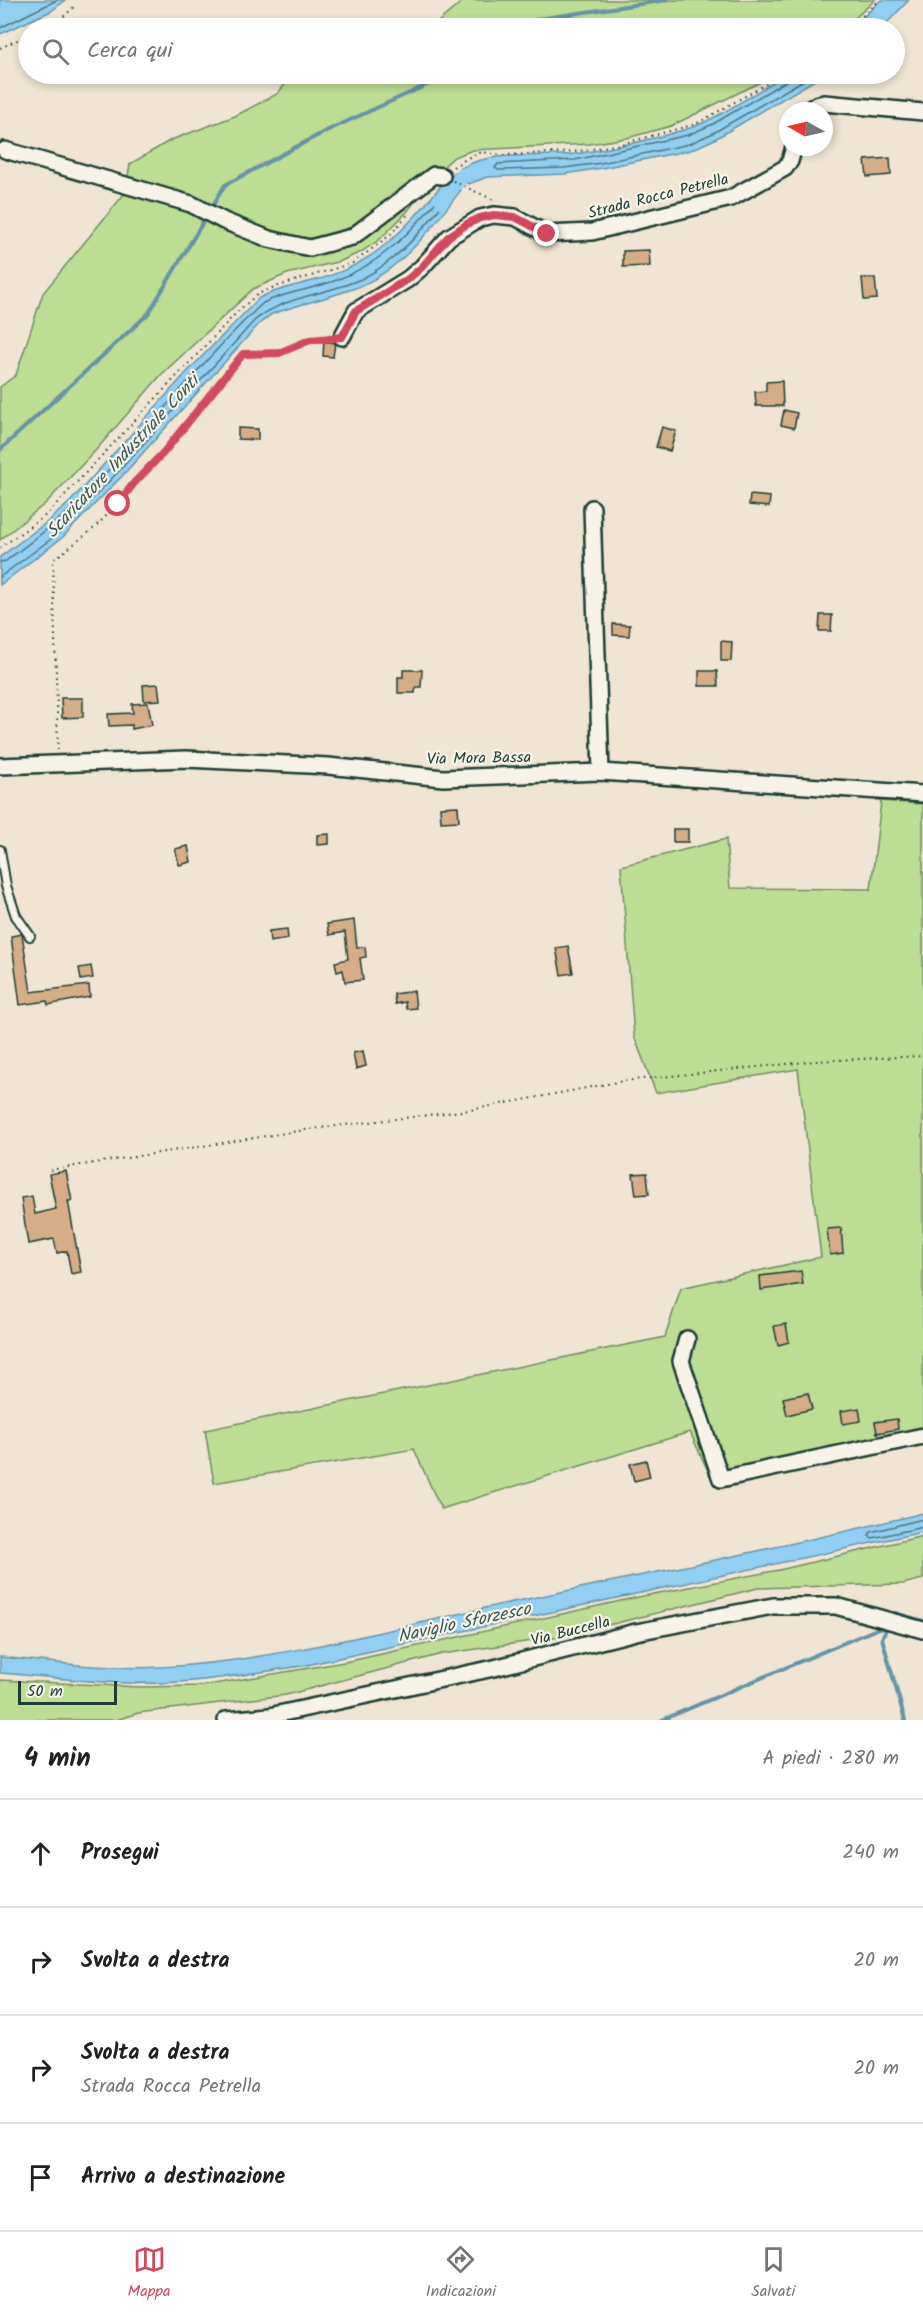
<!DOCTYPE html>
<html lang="it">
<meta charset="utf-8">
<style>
body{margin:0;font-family:Kalam,sans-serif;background:#f2f2f2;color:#202124}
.compass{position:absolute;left:779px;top:102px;width:54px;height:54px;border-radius:50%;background:#fff;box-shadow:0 3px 9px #0003;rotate:278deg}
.scale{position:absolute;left:18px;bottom:15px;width:99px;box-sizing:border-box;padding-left:6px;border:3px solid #1f3d34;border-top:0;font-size:16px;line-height:21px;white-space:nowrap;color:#1f3d34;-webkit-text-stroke:4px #f7f3e8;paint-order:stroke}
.stop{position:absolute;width:18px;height:18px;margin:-14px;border:4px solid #d1495b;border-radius:50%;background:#fff}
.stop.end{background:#d1495b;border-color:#fff;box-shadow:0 2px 6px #0008}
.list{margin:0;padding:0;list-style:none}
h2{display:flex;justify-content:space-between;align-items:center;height:78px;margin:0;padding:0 24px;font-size:26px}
h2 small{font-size:20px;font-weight:400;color:#757577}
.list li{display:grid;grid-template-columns:39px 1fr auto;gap:18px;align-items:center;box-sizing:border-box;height:108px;padding:0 24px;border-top:2px solid #e0e0e0}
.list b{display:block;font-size:22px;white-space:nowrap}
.list p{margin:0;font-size:20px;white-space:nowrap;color:#757577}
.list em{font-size:20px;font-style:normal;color:#757577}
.icon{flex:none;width:33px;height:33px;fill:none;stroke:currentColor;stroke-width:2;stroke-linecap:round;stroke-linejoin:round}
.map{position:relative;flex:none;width:923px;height:1720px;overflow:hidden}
.search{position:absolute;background:#fff;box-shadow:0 3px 9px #0003;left:18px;right:18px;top:18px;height:66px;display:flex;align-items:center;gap:15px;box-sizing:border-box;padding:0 21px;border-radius:33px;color:#757577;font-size:22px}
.sheet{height:510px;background:#fff}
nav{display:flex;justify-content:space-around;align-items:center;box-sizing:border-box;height:84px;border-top:2px solid #e0e0e0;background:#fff;font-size:16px;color:#757577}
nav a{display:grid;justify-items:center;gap:3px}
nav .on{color:#d1495b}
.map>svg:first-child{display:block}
.green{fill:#bddc94;stroke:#6e8c64;stroke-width:1.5}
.water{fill:#93cff3;stroke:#6595a7;stroke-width:1.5}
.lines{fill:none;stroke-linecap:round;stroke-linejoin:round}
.shore{stroke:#4d7780;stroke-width:1.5}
.stream{stroke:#6595a7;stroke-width:4}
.canal{stroke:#93cff3;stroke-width:14}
.building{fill:#d5ad86;stroke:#1f3d34;stroke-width:1.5}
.lane-casing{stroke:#1f3d34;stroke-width:12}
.street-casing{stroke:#1f3d34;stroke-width:20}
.path{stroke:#1f3d34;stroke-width:2;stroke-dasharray:1.5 4.5;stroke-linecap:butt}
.lane{stroke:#f7f3e8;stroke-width:8}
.street{stroke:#f7f3e8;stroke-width:15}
.route{stroke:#d1495b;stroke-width:8}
.labels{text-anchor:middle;stroke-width:4.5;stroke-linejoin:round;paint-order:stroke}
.street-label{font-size:16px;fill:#1f3d34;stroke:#f7f3e8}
.water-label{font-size:18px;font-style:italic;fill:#365a5a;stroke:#f7f3e8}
</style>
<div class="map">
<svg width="923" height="1720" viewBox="0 0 923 1720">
<rect width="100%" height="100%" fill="#f0e5d4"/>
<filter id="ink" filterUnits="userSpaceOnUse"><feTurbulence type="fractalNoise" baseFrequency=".0167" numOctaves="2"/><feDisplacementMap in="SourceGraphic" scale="12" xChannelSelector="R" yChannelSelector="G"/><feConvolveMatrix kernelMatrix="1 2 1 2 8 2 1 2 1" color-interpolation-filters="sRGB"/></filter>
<g filter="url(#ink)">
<g class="green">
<path d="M464,0H875L844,28H431Z"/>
<path d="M294,74H777L671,126L627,138L589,144L473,150L454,157L442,168L406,213L379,240L361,252L341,261L287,274L253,289L161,375L96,450L46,503L0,540V387L16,375L43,293L125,193L130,164L171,140L235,116L277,94Z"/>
<path d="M881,801L923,804V1438L712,1480L690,1432L441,1509L414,1449L214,1483L205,1430L665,1337L681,1288L821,1257L798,1069L656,1093L634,1036L621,866L726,839L730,888L871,889Z"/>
<path d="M923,1536V1579L903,1584L758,1588L560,1637L442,1654L286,1695L138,1713L116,1720H0V1680L139,1687L202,1686L350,1661L643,1596L779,1570Z"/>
</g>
<g class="water">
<path d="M0,0H66L51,11L0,34Z"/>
<path d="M881,0H909L882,28H852Z"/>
<path d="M787,74H825L715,139L691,150L602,168L565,174L487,177L469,184L451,175C485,147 534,159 575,154C613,148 651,140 687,129C717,120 759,90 787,74Z"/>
<path d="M444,182L461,190C435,224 405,265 365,284C335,297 302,303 272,314L259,324L123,475L63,537L0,585V557L47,522L70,502L187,372L259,298C281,287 306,284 329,276C379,260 412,222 444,182Z"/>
<path d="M923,1513V1532L302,1666C255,1673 208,1681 161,1683C107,1685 53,1677 0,1673V1657C53,1662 107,1670 160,1667C281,1661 399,1626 517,1601C653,1573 788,1546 923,1513Z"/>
</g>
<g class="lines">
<g class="shore">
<path d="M0,28L57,0"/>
<path d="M789,74L786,81L713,124L688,135L575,160L498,164L495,168L498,170L564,168L601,163L689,144L713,133L814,74"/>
<path d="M0,562L6,561C29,543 53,526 74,506C140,441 195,367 263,303C285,292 310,290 334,281C382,264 413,230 445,191L450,192V195C426,226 399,260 363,278C328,295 286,295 255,320L119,471L59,533L0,577"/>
<path d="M923,1519L871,1532L869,1535L872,1538L923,1527"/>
</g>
<g class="stream">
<path d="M522,28L538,19L667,0"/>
<path d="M210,210L225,185L326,131L429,84L447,74"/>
<path d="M0,450L148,314L206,217"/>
<path d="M892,1618L895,1613L923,1621"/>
<path d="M887,1627L882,1638L905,1720"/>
<path d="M662,1720L879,1628H890"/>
</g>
<path class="canal" d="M442,201L463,175L473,172"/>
</g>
<g class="building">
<path d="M890,158L891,175L867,177L865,160Z"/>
<path d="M649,250L650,266L623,267V251Z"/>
<path d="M862,278H875L877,299L864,300Z"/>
<path d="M324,341L335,343L333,357L323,356Z"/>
<path d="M782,381L783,406H756L755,392L766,391V382Z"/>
<path d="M784,410L797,413L794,428L781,425Z"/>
<path d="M662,427L676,431L670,451L656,447Z"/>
<path d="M238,428L258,429V440L238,439Z"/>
<path d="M750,495L770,497L769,507L749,505Z"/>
<path d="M820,615H832L831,631H819Z"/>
<path d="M613,624L630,625L629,636L613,635Z"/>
<path d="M721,641L732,642L731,661H721Z"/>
<path d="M403,670H422L421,687H416L415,693H398V677H403Z"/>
<path d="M699,671H717L718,686H699Z"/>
<path d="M158,684L160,700L144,701L143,685Z"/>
<path d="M61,698H83V717L62,718Z"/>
<path d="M148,703L152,725L132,729V725L109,726L108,714L133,713L132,704Z"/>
<path d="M458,806L459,821L441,822L440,807Z"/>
<rect x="673" y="829" width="15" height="13"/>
<path d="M329,834V844L317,845V835Z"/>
<path d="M188,846L191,862L179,865L175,849Z"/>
<path d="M354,920L357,948L365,947L366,957L360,958L363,980L345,982L343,970L337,972L335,962L348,959L345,932L329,935L327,924Z"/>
<path d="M287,929L288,939L270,942L269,931Z"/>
<path d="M22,934L31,992L89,985L90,997L48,1005L47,1001L20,1005L11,936Z"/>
<path d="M568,946L573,973L561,975L556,948Z"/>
<path d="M91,966L93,978L81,980L79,968Z"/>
<path d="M414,991L416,1008L406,1009L405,1002L395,1004L394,994Z"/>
<path d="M363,1051L366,1066L356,1069L353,1053Z"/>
<path d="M66,1171L72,1201H68L81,1272L71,1274L67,1251L57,1253L54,1239L28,1244L21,1198L32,1196L35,1214L56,1209L49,1174Z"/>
<path d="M647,1173L649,1194L636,1195L633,1174Z"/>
<path d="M841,1228L843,1253L830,1255L827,1229Z"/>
<path d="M801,1271L803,1284L761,1290L760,1276Z"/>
<path d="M786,1324L789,1342L778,1345L774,1326Z"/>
<path d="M808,1393L812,1409L787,1415L783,1398Z"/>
<path d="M859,1408L861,1421L843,1424L841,1411Z"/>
<path d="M897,1419L898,1429L877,1433L875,1422Z"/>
<path d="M646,1460L650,1477L634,1481L630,1464Z"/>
</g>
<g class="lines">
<g class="lane-casing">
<path id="lane" d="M0,850L6,886L16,916L30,936"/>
</g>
<g class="street-casing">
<g id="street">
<path d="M807,111L816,105L824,103L923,112"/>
<path d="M5,150L191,204L224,221L269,239L310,248L352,237L434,175L442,176"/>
<path d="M342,337L356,311L408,279L422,267L449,237L480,218L494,215L515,217L547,234L592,232L731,198L785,168L790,161L794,147"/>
<path d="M592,508L601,772"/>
<path d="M0,766L186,759L328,766L443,778L601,772L923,794"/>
<path d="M687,1339L681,1361L721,1479L923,1436"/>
<path d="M226,1720L269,1716L494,1668L636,1632L773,1606H836L923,1630"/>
</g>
</g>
<g class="path">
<path d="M43,28L58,22L76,5"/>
<path d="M849,28L880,0"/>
<path d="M0,48L28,35"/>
<path d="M453,167L471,156L482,152L502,155L574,152L621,144L696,124L784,74"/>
<path d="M453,181L494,200"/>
<path d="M0,548L46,515L239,310L258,294L272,288L353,263L389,236L410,212"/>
<path d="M58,750L53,560L92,530L118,504L134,483L164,452L243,354L279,353L310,340L330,338"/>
<path d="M50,1170L311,1129L470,1110L623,1081L815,1061L923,1056"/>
</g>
<use href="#lane" class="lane"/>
<use href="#street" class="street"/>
</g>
</g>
<g class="lines" filter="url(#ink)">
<path class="route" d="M118,504L134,483L164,452L243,354L279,353L310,340L342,337L356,311L408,279L422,267L448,237L467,224L480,218L494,215L515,217L547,234"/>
</g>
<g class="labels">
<g class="street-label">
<text transform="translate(658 195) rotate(-14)" y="6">Strada Rocca Petrella</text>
<text transform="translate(479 757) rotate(-1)" y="6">Via Mora Bassa</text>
<text transform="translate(570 1630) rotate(-14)" y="6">Via Buccella</text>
</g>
<g class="water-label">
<text transform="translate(122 456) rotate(-47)" y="6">Scaricatore Industriale Conti</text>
<text transform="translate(464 1622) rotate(-12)" y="6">Naviglio Sforzesco</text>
</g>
</g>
</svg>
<svg class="compass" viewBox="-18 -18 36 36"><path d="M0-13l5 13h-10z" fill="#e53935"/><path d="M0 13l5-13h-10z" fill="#757577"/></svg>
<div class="scale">50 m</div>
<div class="stop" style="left:118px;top:504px"></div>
<div class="stop end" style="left:547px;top:234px"></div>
<div class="search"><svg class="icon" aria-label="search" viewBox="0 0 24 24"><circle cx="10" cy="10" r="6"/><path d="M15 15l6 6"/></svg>Cerca qui</div>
</div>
<section class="sheet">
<h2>4 min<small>A piedi · 280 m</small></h2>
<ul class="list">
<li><svg class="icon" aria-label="ahead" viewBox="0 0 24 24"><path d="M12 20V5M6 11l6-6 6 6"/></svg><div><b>Prosegui</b></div><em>240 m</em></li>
<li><svg class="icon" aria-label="right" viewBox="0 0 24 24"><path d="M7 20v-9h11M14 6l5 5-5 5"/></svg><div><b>Svolta a destra</b></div><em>20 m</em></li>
<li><svg class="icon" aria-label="right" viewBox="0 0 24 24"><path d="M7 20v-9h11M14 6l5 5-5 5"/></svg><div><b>Svolta a destra</b><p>Strada Rocca Petrella</p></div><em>20 m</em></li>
<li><svg class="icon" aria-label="arrive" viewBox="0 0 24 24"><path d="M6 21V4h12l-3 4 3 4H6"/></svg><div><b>Arrivo a destinazione</b></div></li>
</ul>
</section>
<nav>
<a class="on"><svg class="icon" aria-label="map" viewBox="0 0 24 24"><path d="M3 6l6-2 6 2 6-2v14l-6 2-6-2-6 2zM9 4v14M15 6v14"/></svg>Mappa</a>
<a><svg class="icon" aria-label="directions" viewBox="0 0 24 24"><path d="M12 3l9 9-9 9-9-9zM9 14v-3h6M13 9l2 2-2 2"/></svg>Indicazioni</a>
<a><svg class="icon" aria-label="saved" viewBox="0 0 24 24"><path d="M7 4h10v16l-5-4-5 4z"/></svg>Salvati</a>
</nav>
